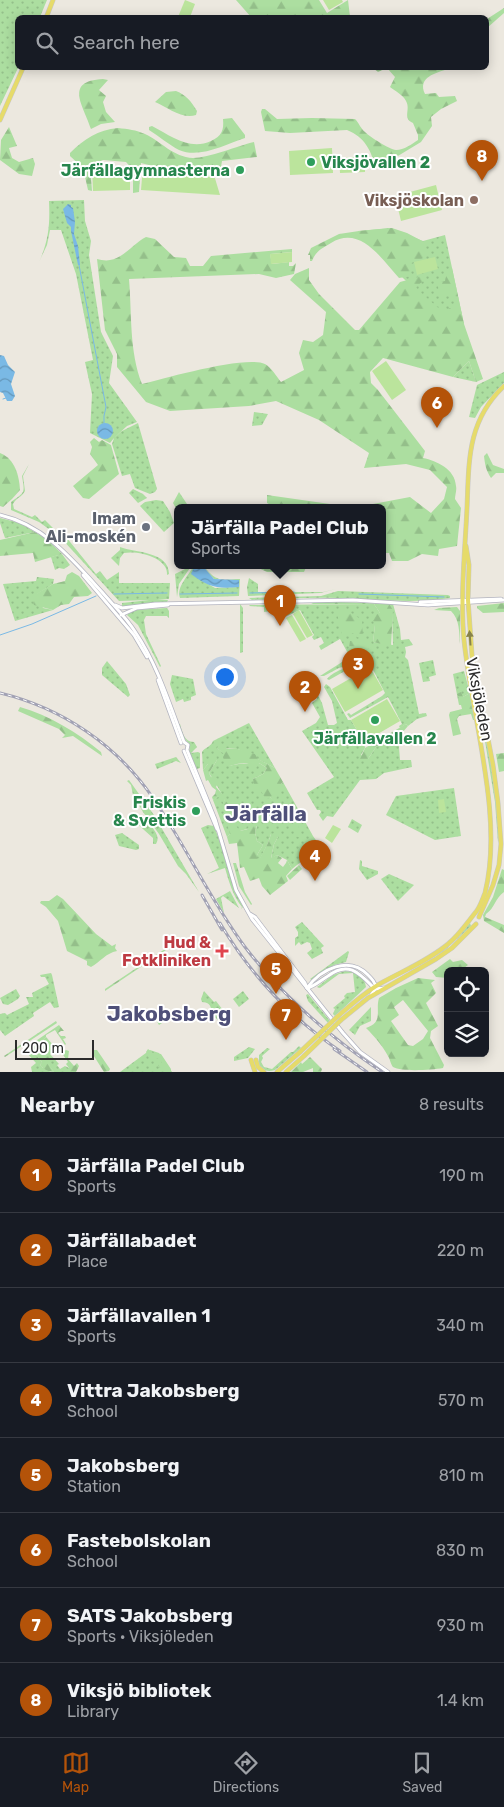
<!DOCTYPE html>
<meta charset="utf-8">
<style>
body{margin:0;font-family:Rubik,sans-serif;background:#242831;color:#f1f3f6}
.controls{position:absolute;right:15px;bottom:15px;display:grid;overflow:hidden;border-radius:8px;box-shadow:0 2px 12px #0003}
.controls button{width:45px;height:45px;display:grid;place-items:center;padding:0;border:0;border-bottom:1px solid #363941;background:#171b24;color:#f1f3f6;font:25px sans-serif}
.scale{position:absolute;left:15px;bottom:12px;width:79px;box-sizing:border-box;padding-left:5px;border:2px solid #2b2b2b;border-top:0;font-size:14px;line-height:18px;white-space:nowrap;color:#2b2b2b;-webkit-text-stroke:4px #fff;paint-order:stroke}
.you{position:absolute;left:224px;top:676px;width:18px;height:18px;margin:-12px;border:4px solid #fff;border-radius:50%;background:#1a73e8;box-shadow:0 0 0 8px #1a73e833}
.badge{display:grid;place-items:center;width:32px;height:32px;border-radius:50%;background:#b45309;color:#fff;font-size:16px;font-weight:700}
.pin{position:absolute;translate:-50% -41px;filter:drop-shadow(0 1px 2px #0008)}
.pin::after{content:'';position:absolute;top:26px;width:18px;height:15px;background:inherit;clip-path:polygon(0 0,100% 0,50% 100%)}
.popup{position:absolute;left:174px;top:504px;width:212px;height:65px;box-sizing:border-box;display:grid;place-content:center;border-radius:8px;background:#171b24;filter:drop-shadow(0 1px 4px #0005);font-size:16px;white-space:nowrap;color:#9ea1a6}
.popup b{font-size:19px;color:#f1f3f6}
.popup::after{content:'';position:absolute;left:50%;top:100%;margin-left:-10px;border:10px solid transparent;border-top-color:#171b24}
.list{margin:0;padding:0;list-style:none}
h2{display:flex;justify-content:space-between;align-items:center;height:65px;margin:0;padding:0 20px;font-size:21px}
h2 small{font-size:16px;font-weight:400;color:#9ea1a6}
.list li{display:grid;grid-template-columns:32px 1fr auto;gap:15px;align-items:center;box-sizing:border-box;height:75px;padding:0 20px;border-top:1px solid #363941}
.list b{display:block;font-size:19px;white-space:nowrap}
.list p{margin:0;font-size:16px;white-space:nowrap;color:#9ea1a6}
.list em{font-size:16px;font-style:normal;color:#9ea1a6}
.icon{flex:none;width:28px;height:28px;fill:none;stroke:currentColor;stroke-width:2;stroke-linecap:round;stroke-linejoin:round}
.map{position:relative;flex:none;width:504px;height:1072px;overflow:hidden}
.search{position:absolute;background:#171b24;box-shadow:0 2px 12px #0003;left:15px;right:15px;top:15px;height:55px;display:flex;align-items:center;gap:12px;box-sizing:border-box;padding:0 18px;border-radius:8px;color:#9ea1a6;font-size:19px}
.sheet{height:665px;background:#171b24}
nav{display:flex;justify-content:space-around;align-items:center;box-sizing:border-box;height:70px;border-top:1px solid #363941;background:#171b24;font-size:14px;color:#9ea1a6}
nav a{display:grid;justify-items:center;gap:2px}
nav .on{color:#b45309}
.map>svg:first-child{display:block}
.green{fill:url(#green-dots)}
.forest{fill:url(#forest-firs);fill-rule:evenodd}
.pitch{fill:#bbe49c}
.water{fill:url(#water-waves)}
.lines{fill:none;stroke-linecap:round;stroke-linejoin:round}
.stream{stroke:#7ab9e5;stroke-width:1}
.minor-casing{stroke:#b2b3be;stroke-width:4.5}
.major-casing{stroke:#c8c8c8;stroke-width:5}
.minor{stroke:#fff;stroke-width:3}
.major{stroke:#e6db6a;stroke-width:4}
.rail-casing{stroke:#a2a2b4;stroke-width:3}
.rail{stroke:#fff;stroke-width:1;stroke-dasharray:4;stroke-linecap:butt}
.major-bridge-casing{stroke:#c8c8c8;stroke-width:5;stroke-linecap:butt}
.major-bridge{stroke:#e6db6a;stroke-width:4}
.oneway{fill:#88834a}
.leisure-dot{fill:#2e9e5b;stroke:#fff;stroke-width:2}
.education-dot{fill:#8d6e63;stroke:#fff;stroke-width:2}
.worship-dot{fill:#6b7280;stroke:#fff;stroke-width:2}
.health-dot{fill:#e0444e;stroke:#fff;stroke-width:2}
.labels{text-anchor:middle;stroke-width:4;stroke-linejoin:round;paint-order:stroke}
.leisure-label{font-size:16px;font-weight:bold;fill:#27864d;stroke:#fff;text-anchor:end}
.education-label{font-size:16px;font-weight:bold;fill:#785e54;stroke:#fff;text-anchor:end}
.worship-label{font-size:16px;font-weight:bold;fill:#5b616d;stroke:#fff;text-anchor:end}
.street-label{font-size:16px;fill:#2b2b2b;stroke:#fff}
.health-label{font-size:16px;font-weight:bold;fill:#be3a42;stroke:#fff;text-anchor:end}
.district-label{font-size:21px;font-weight:bold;fill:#4f5079;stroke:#fff}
</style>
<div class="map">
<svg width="504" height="1072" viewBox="0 0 504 1072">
<defs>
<pattern id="green-dots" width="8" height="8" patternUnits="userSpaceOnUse" patternTransform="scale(1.25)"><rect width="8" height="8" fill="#acdea0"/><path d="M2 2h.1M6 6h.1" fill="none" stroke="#94bf8a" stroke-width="1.8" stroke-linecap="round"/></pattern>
<pattern id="forest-firs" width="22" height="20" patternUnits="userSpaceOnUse" patternTransform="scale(1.25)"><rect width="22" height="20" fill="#acdea0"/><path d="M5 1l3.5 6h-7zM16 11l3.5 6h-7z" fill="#94bf8a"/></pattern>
<pattern id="water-waves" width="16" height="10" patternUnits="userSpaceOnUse" patternTransform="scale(1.25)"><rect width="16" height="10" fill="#7ab9e5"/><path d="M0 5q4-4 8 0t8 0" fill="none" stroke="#6497ba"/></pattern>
</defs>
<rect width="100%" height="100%" fill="#ece8df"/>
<g class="green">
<path d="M0,0H47L40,17L18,18V68L0,106Z"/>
<path d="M84,200L85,221L91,241L89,255L101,332L113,356L109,383L137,422L127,426L114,438L122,431L138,423L157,489L155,492L150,494L135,488L130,474L122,476L112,444L114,438L110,443L90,433L92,394L85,362L93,360L76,274L61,230H50L47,245L39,262C49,240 50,224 49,201Z"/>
<path d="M390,228L423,241L445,235L464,324L446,319L404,279L358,231Z"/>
<path d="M469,361L476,382L453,377Z"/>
<path d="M504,372V383L481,407L475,418L469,417L477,385Z"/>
<path d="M254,412L268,414L262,425L252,426Z"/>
<path d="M29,464L23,476L25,491C22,497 16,498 13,504L14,509L32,517L35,515L42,522L45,520L59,534L62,532L96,574L100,571L107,580L119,572V583H170L169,599H157L168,600L167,602L122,607V603L149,600L119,601L60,537L39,522L11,510V502C25,492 25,494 22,476Z"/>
<path d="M133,489L143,494L147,498L138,503L129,493Z"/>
<path d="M156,500L163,501L170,512L174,523L164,532L140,506L145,502Z"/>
<path d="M0,518L20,523L35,532L5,538L0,523Z"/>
<path d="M120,547C135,553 169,551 169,574L167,575C169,558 138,550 124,553L120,558L119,566L111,558L120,550Z"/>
<path d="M62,554L70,565L64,569L59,568L55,570L51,557Z"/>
<path d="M188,565H192L179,584L177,597L175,574L189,567Z"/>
<path d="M194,565H197H195L196,577L215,588L238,587L239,582L238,580L214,579L202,565H203C217,583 219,579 240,579L239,596L180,598C176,586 189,576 194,565Z"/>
<path d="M37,577L54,579L53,584L37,594L43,608L53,610L15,621L3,584L36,581Z"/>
<path d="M249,578L258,584V592H323L336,589L320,593L248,596L247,587Z"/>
<path d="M338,591L448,595L450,596V598C413,604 374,599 337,598C309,597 280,599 252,600L249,598L321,596Z"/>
<path d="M240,604L243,608V652L240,653Z"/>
<path d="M374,604L380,613L375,625L373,642L393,645L392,613L389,604H393L400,629L401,640L409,639L413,645L405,647L406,652L405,657L408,660L419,714L426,713L427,716L417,719L408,726L406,724L400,728L399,726L402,724L388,697L350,718L347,714L349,713L351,715L382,696L385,693L371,666L358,673L357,670L351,673L349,671L347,672L345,671L329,680L327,679C335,669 353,666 365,663L364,660L339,668L324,676H320L350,657L340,639L321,650L319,646L324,643L321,637L314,640L312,637L314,635L300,610L285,617L283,615L280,616L279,610L264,612V607L249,606L250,605Z"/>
<path d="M167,608L169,611V618L167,616H146L144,620L146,634L161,666L160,667L138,625L127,615L133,610Z"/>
<path d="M433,660L436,675L429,677L430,681L423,682L419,663Z"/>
<path d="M107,661L126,684L130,695L128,697L102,675V668Z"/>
<path d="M464,671L470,693L463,697L461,704L459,705L453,674Z"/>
<path d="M172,675L193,679L196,695L191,697V700L184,702L183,699L176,702L170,684Z"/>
<path d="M326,684L330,687L348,720H351L364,742L365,748L361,755L368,759L376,747L398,735L400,760H411L412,767L384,773L376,779L360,780L333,817L327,816L323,821L319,815L321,812L320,810H317L307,793L334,777L302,731L316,723L320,717L312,703L317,699L312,690L304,694L303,692L310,688L318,689L316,691L322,703L328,725H334L337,723L332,701L324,687Z"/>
<path d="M249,723L275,768L238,749L217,748L225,754L230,766C240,762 248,765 259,763L267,768L263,774L253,779L263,792L274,800L281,784L283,782L313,836L318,843L325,848L322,853L319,854L317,852L310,859V861L307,857L292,869L287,860L277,855L271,859L274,844L278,837L271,834L268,843L260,859L257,858V855L263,845L257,841L255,832L257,826L230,834L227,837L213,800L220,795L225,802C224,796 213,779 209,773L217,760L208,764L203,770L202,752C205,747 211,747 213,741Z"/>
<path d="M178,724H180C182,731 184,742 194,742L197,747L191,753L198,752L200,753V768L197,769L189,753L190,745L184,738Z"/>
<path d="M484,735C495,768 497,806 499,840L498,842L495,802Z"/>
<path d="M176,757L181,763L176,761L157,769L155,764Z"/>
<path d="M129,780L154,815L199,892L186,874L178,866L159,834L143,812L133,795L131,785L127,781Z"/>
<path d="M454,788L461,836L435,840L386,815L396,796Z"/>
<path d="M145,818C150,826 162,835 156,844H153V838L134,821Z"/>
<path d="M352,819L362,825L358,833L348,827Z"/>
<path d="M208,825L214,826L222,847L234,889L243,907L241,909L242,907C233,896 229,882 225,868L207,874L219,868L201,828Z"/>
<path d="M122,833L139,845V849L136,850L119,846L115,835Z"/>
<path d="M360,860L362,861V866L378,871V874L367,880L359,869Z"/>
<path d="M389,874L414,885L398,901L381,879Z"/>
<path d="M230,891L239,908L223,896L221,898L224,913L216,899Z"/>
<path d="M302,922L324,946L321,948L323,953L312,959L307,953L312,949L310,943L307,942L301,945L299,942L295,946V938L298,936V932L295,927Z"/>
<path d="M470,923L471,926L444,951L378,987L434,956L456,938Z"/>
<path d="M348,951L349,952L346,962L334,965L312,980L310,979Z"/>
<path d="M345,971C355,972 365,976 366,987L335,1016L333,1014L335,1009L333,1008L345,998L344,996L347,993L355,992L353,973L339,974L320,988L317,987L333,975Z"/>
<path d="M51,973L52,975L59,1007L54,1008L50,1002L33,1013L34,1016L5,1036L0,1030V1014L5,1013L7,1015L29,1004L26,997H33L32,993L49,984L45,977H41L40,975Z"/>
<path d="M16,989L20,996L18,999L8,1005L3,1004L0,998Z"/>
<path d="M204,991L214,1002L216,1001L229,1018L227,1019L223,1016L218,1020C216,1018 214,1017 213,1015C210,1009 213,1003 202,1002L201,999Z"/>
<path d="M243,991L249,999L239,1007L233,999Z"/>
<path d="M308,994L330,1021L328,1023L308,1001L306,995Z"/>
<path d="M371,1007V1021L360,1026L355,1035L349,1030Z"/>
<path d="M166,1009L171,1017L159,1025L153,1015Z"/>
<path d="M46,1037L54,1046L53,1047L55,1050L50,1054L59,1064L57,1065L60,1069L65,1066L69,1068V1072H54L44,1059L38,1044Z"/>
<path d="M299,1046L301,1048L275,1070C268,1072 263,1071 259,1065V1055L267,1048L270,1049L262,1056L263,1058L261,1062L264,1067L272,1069L291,1052H293Z"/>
<path d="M249,1047L255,1049L248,1058L234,1061V1057Z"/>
<path d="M32,1049L42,1062L40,1065L43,1068L47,1067L50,1072H32L31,1067L36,1063L27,1053Z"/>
<path d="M150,1050L159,1053L172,1072H120Z"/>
</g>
<g class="forest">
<path d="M236,0H319L327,13L348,0L350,17H251Z"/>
<path d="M504,8V13L487,28V19Z"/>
<path d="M373,68H447L448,69C436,73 417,77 425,94L436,93L439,97L455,96L457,101L441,109L431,117L432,126L421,142L378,168H376C371,151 365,137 347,130L290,133L265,131L261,112L262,109H265L277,119L312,118L355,119C359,123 361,129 365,132C370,137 389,149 396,150C404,150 412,144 418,140V135L413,123C402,118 411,110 406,101C403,95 395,91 390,87L395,77L387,68L378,72Z"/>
<path d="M103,79L108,80L99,90L106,96L103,102L106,112L115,122L101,124L91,129C84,106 63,81 103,79Z"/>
<path d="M176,91C186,95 191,101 197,111L196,115C183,120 167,107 155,102L166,92Z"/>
<path d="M232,118L245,135V138C226,144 200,159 179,150C169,145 159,136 149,130V127L152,126C171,136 190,151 211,141C222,136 224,130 223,119Z"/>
<path d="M9,127L17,146L9,148L12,158L19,162L33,158L35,164L32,176L19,174L0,160L1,140Z"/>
<path d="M118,128C128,129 136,130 145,134C162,142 173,157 193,158C209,158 237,146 254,142L257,157L222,161L221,167C193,178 169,170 141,163L139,192L133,193V170L126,162L103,160L90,165L92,191L88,190L83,168L70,156V153C84,139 98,130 118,128Z"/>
<path d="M392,228L407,233L424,242L426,257L409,264L412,276L399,278C381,258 360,225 331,243C321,249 316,251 312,261H310V255H308L311,248L339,234L359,231Z"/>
<path d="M146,237L155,239L174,257L186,258L190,266H203L211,256L292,249V252L270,254L272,264L289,262V266H293L296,263L294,274L276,278L259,274L129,279C132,314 129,351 142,384C166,378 246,355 265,364C271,367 277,377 281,382L304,370L299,353L303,340L313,342L323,335L326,312L290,280L295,274L309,268V280L319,294L355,330H359L400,282L422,276L423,281L416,287L418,290L437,307L445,310L455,306L457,299L453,296H446L439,293L438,286L440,282L445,281L446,275L444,271L452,268L464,324L483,379L476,382L469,361L453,377L383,358L370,372L371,383L378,390L425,451L423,458C437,461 455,469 456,486C457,490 455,495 455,499L461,508L457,546L439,549L438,556L422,554L408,561H392L389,553H383L382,507H357L410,497L431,513L444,499L447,487L430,470L406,464L364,468L369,453L319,420L276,401L249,406L170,411L146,402L117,367V354L105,330L97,259C101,260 106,261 110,260C124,258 134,243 146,237Z"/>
<path d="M94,438L99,442L102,440L111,445L119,474L89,499L83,498L73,486L98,465L90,454L92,447L90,442Z"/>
<path d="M0,453C15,459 19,475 20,490L12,499L3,507L0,506Z"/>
<path d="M487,453L493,465L504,469V473H496L491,478C486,470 485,465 484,456Z"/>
<path d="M179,492L189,507H178L177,510L173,503Z"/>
<path d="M267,495L351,507H274L267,503Z"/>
<path d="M35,532L48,540L62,554L35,562L33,553L0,556V540Z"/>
<path d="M252,565H307L304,572H267Z"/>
<path d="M72,572L79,576L92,593L88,596L74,597L69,604L61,605L53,610L34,605L31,597L53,584L65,581L67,575Z"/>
<path d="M317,601L389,604L393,610L391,646L373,642L375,625L370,615L380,613L374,604H311Z"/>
<path d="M504,603V612L483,613L477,608V606Z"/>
<path d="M457,607L460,611V644C459,632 460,620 451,611L434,610L439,608Z"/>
<path d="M345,609L362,620L363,639L357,637L355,633L342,635L337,613Z"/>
<path d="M350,641H369L371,646L362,654L349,648Z"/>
<path d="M461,692L463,697L470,693L476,720H473L471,714L459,716L457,719L461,734L453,736L449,715L450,712L462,709L461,705H459L461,702L457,694Z"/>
<path d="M20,707C49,715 78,733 101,752L102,756L73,736L62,738L65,735L59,729L18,711Z"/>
<path d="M406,724L408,726L402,733L376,747L368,759H360L365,748Z"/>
<path d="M219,745L228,749H238L255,754L258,759L275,768L283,782L281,784L282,790L274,801L270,797L266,800L260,789L255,791L253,779L263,774L267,768L259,763L256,768C248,761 239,763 230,766L225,764L223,757L224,754L217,748Z"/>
<path d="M504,753V771L499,772L496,754Z"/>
<path d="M216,755L217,760L209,773L211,777L217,778L219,781L216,787L224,796L225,802L233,800L236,802L232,806L224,805L220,796L213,800L212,797L215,794L216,790L212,787L208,780L206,781L203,770L208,764L209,758Z"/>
<path d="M295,816L300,831L299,837L294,836L296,830L291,817Z"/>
<path d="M232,821L240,831L248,829L249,824L257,825L255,832L257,841L263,845L257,855V858H260L268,843L271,834L276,833L278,837L274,844L271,858L277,855L282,858L278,863L283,867L286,863L287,860L292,869L286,876L288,881L270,895L262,886L259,878L250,881L244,867L240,868L237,843L229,844L227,837L230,834L227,823Z"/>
<path d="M233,863H236L245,892L252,904L251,905L239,886Z"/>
<path d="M299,865L302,869L290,880L287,876Z"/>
<path d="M502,869L504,870V892C495,898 495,908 486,914L485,917L504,925V933L484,921L483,915L493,897Z"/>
<path d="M57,895L63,899L96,934L112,946L116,944L115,948L117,951C106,953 100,962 91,967L87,965V961L67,951L58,921L46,907L40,903L41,901H49Z"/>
<path d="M168,947L169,948L105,991V989Z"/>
<path d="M450,959L453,962L462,960L468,965L460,971H448V978L436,977L432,972Z"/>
<path d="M418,978L435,980L431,983L436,993L426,1003L438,1026L431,1031L430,1038L444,1065L443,1068C431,1070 402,1072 393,1067C391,1065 390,1059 388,1056C382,1045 375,1037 366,1028C384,1022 375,1011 379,998L396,988ZM403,1000L428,1031L423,1039L413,1046L408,1045L391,1021L399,1015L394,1007Z"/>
<path d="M56,1021L57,1023L5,1057L4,1056Z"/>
<path d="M59,1025L64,1031H61L58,1033L61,1036H65L66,1038L63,1039L66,1044L65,1045L55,1030L46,1035V1037L38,1044L47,1055L45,1059L54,1072C49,1072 43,1069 40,1065L42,1062L32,1049L30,1050L27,1047Z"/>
<path d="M148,1049L153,1053L161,1054L171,1069V1072H168L164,1065L160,1068L158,1065L162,1062L159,1059L155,1058L156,1056L152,1055L149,1058L146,1052Z"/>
<path d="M66,1050L69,1051L68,1059L74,1066L77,1063L79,1066L76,1072H69V1068L66,1064L68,1062L62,1053Z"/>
<path d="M94,1050H97L110,1069L109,1071L104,1072L92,1053Z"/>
<path d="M310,1057L322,1069L321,1072H313V1068L303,1072H291L301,1062L302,1064Z"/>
</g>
<g class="pitch">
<path d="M185,0L195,4L190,17H178Z"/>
<path d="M323,0H342L343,2L329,10Z"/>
<path d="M332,148L333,173L290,175L289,151Z"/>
<path d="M365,156V172L340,173L339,158Z"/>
<path d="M143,166L178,174L214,175L220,195L141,190Z"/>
<path d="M130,167V190L93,191L92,168Z"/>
<path d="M436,185L442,210L401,221L395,196Z"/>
<path d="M292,252V262L271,264L270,254Z"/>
<path d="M435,257L438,269L417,275L414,262Z"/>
<path d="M386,361L406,390L392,400L372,371Z"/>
<path d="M299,610L313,635L307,638L293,614Z"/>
<path d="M292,615L306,639L300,642L286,618Z"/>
<path d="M370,667L383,690L345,712L332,689Z"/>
<path d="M387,699L400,721L364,742L351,720Z"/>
<path d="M444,799L446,812L439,813L438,800Z"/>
<path d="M333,825L341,829L332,843L325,838Z"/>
</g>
<g class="water">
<path d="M68,204L71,205V207L73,208L75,222L74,234L78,246L80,265H78L71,231V227L67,223L63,209Z"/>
<path d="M0,355L4,356L8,365L15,372L11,384L15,396L12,401H7L3,393L0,392Z"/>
<circle cx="105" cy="431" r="8"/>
<path d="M195,565H202L214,579L239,580V587C217,589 208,587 191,574Z"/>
</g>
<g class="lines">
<g class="stream">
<path d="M79,265L106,407L104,416V423"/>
<path d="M3,399L6,398"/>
<path d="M250,593L294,592"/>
<path d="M114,594L167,593"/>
<path d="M180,594L237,593"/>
<path d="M359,594L444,597"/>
<path d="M0,635L32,624L96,596"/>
</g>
<g class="minor-casing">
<g id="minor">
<path d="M0,515C44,525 72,559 102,592C113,605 127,618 136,633C158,666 170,706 184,742L188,745L187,750L215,819L236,890L252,919L343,1033L360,1052L388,1072"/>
<path d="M83,575L134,635L147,657"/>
<path d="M420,602L501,599"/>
<path d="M115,605L122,608L155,604L353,600L428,605L504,600"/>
<path d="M121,615L137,608L168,605"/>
<path d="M158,680L181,743"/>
<path d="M184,751L217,829"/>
<path d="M250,914L255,917L305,983L307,988"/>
<path d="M307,988C321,969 349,955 368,975C372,979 375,982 376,988L371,995"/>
<path d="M308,988C316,985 321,980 328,976C349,960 360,974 375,989L384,988"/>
</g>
</g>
<g class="major-casing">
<g id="major">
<path d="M46,18L53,0"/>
<path d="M0,120L23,68"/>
<path d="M466,546L469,565L468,600L472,655L493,765L498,803L501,844L499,865L493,885L479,917"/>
<path d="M338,1016C352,1004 366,991 383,982C405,970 429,960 448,944C459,935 467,923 475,913C480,908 482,900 485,893C504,817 472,719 464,640C460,596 465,552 467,508C469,461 467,421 504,386"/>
<path d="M341,1020L368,998L436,959L452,948L476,924"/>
<path d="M251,1060L255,1072"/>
<path d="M256,1060L258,1067L264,1072"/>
<path d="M277,1072L300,1052"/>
<path d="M286,1072L304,1056"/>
</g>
</g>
<use href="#minor" class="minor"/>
<use href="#major" class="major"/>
<g class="rail-casing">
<g id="rail">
<path d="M0,693C62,708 117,745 153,798C186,846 210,900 245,947C283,997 330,1037 382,1072"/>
<path d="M202,895L222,930"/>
<path d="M220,923C251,976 290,1017 340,1051"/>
<path d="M334,1049L367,1072"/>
</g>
</g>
<use href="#rail" class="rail"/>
<g class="major-bridge-casing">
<g id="major-bridge">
<path d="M300,1052L338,1016"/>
<path d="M304,1056L341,1020"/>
</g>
</g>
<use href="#major-bridge" class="major-bridge"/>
</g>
<defs><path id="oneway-solid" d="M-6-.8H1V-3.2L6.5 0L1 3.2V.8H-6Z" transform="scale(1.25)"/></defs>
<use class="oneway" href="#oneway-solid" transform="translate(470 638) rotate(-94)"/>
<g class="leisure-dot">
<circle cx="311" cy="162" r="5"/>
<circle cx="240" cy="170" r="5"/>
<circle cx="375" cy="720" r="5"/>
<circle cx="196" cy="811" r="5"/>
</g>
<circle class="education-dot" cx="474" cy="200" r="5"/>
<circle class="worship-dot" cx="146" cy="527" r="5"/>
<path class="health-dot" d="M219.5 943.5h5v5h5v5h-5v5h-5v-5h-5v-5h5z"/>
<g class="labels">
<g class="leisure-label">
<text x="321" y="168" text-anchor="start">Viksjövallen 2</text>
<text x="230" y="176">Järfällagymnasterna</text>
<text x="375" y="744" text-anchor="middle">Järfällavallen 2</text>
<text x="186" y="808">Friskis<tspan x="186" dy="18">&amp; Svettis</tspan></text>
</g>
<g class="education-label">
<text x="464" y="206">Viksjöskolan</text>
</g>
<g class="worship-label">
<text x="136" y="524">Imam<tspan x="136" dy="18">Ali-moskén</tspan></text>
</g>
<g class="street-label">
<text transform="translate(480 699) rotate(79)" y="6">Viksjöleden</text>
</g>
<g class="health-label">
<text x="211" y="948">Hud &amp;<tspan x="211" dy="18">Fotkliniken</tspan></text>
</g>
<g class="district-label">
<text x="266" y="821">Järfälla</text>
<text x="169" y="1021">Jakobsberg</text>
</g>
</g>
</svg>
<div class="controls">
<button><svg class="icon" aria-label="locate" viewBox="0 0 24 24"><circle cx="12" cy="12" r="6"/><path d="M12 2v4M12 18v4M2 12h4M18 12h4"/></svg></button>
<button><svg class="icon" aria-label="layers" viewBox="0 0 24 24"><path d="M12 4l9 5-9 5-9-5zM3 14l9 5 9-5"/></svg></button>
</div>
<div class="scale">200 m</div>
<div class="you"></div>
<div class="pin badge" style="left:280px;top:626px">1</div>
<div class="popup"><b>Järfälla Padel Club</b>Sports</div>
<div class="pin badge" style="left:305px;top:712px">2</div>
<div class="pin badge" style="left:358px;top:689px">3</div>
<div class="pin badge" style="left:315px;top:881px">4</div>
<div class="pin badge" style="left:276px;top:994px">5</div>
<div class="pin badge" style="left:437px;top:428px">6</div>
<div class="pin badge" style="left:286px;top:1040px">7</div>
<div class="pin badge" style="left:482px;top:181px">8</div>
<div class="search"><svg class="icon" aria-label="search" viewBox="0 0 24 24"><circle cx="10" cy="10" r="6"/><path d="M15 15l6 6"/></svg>Search here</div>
</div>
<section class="sheet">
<h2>Nearby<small>8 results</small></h2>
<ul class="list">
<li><span class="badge">1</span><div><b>Järfälla Padel Club</b><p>Sports</p></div><em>190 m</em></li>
<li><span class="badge">2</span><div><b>Järfällabadet</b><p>Place</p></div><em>220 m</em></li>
<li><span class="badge">3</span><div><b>Järfällavallen 1</b><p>Sports</p></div><em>340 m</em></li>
<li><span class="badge">4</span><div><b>Vittra Jakobsberg</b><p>School</p></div><em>570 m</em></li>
<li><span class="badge">5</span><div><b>Jakobsberg</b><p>Station</p></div><em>810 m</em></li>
<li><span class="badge">6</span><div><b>Fastebolskolan</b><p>School</p></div><em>830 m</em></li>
<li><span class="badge">7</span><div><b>SATS Jakobsberg</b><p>Sports · Viksjöleden</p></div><em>930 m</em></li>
<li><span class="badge">8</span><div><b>Viksjö bibliotek</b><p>Library</p></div><em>1.4 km</em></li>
</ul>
</section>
<nav>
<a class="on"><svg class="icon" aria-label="map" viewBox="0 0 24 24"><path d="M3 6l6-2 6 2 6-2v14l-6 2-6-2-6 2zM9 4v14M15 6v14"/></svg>Map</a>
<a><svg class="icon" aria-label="directions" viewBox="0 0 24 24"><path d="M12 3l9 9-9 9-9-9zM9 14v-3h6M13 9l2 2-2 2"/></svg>Directions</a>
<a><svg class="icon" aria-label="saved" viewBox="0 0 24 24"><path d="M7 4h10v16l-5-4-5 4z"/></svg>Saved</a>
</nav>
